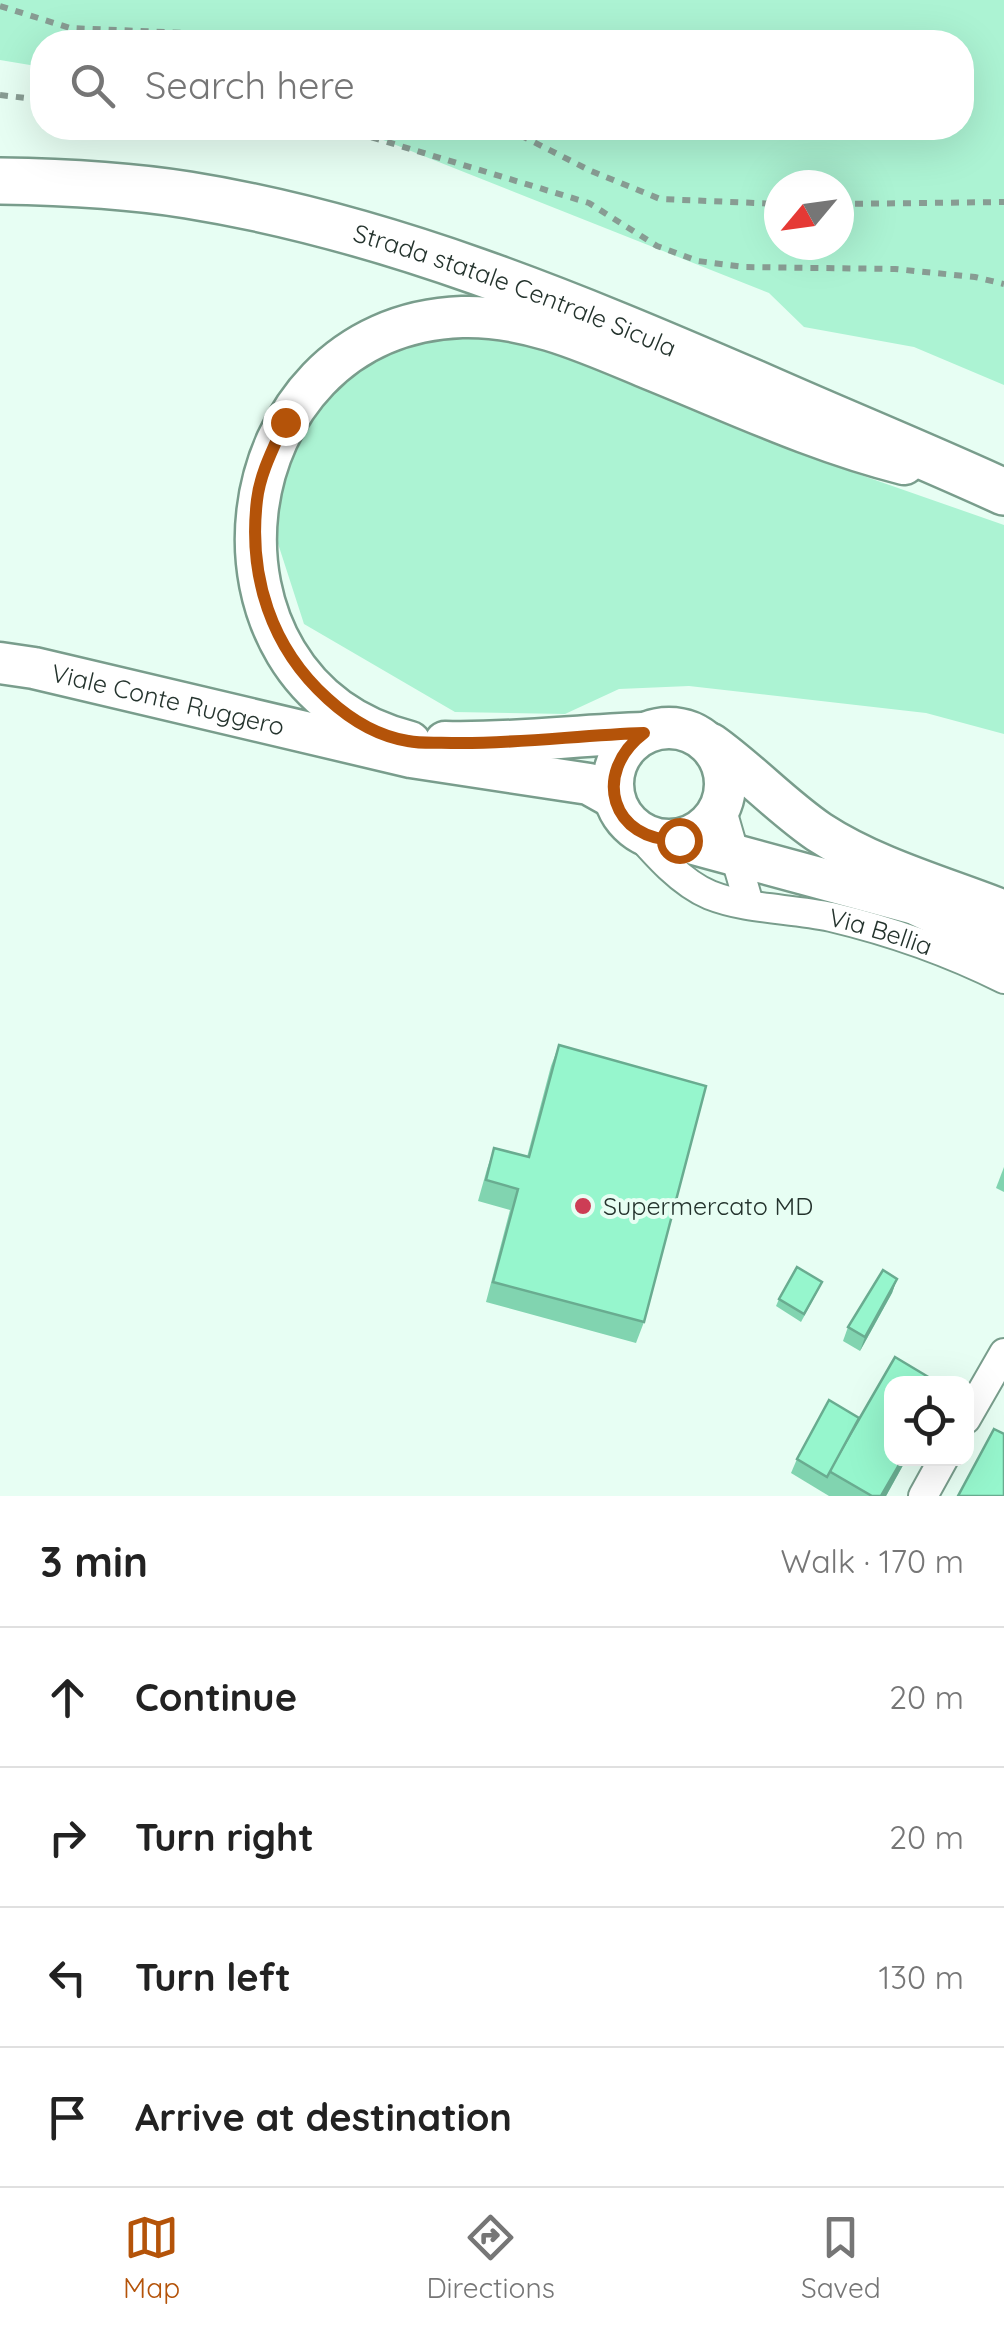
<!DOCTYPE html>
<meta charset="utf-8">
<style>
body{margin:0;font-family:Quicksand,sans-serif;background:#f6f6f6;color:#222}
.controls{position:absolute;right:30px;bottom:30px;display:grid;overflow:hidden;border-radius:20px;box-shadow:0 10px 40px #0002}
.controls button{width:90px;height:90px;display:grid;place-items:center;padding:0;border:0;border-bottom:2px solid #e0e0e0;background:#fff;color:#222;font:50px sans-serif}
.compass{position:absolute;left:764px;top:170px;width:90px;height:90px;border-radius:50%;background:#fff;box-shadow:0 10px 40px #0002;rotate:241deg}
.stop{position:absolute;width:30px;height:30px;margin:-22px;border:8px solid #b45309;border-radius:50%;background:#fff}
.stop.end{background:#b45309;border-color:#fff;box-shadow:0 2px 10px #0008}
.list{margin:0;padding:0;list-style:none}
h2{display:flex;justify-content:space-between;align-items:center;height:130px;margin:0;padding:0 40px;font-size:42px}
h2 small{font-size:32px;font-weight:400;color:#767676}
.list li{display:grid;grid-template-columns:65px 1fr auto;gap:30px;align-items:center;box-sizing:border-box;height:140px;padding:0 40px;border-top:2px solid #e0e0e0}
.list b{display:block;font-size:38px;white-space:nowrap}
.list em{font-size:32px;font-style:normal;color:#767676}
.icon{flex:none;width:55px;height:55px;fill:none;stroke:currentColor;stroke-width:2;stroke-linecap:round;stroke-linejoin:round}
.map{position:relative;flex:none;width:1004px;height:1496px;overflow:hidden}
.search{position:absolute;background:#fff;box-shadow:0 10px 40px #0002;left:30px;right:30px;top:30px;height:110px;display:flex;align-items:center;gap:25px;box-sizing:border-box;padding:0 35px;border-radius:40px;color:#767676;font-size:38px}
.sheet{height:690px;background:#fff}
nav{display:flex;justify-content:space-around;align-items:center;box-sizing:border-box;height:140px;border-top:2px solid #e0e0e0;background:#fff;font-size:28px;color:#767676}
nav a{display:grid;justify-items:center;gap:5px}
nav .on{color:#b45309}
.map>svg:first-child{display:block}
.green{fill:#acf3d3;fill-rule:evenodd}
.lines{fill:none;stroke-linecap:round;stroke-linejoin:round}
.minor-casing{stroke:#799d8c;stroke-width:32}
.secondary-casing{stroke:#799d8c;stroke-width:45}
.primary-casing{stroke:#799d8c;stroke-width:50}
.path{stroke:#889c93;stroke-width:6;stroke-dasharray:8 8;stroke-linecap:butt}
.minor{stroke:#fff;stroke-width:28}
.secondary{stroke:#fff;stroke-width:40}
.primary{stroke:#fff;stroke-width:45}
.wall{fill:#81d4b0}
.shaded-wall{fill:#69ac90}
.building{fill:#96f6cd;stroke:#69ac90;stroke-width:2.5}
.route{stroke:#b45309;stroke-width:12}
.poi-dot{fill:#cd3d55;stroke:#e7fef3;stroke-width:4}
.labels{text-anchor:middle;stroke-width:8;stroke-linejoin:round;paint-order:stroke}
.street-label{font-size:25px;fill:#24332d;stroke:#e7fef3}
.poi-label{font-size:25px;fill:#24332d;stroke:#e7fef3;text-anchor:start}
</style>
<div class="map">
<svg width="1004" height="1496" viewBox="0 0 1004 1496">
<rect width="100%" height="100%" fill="#e7fef3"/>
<g class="green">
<path d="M0,0H1004V385L914,347L804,327L769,293L353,128H962V42H42V67L0,60ZM779,185H839V245H779Z"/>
<path d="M462,312L581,335L815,459L1004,525V734L926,713L689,686L619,689L565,714L455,712L304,624L261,491L319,370Z"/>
</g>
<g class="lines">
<g class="minor-casing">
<g id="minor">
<path d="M721,807L749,904"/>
<path id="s1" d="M635,830C655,853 681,883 710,895C748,910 791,908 831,917C890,931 950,952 1004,979"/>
<path d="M966,1419L1004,1353"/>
<path d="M923,1496L944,1458"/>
</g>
</g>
<g class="secondary-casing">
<g id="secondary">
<path id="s2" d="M0,663L34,668L411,757L589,784L614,798"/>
<circle cx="669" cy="784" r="56"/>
<path d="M410,742C178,684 218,326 462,317C528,315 590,344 650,369C734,403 816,442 904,464"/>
<path d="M445,742C511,744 577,735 644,733"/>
<path d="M711,744C749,771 781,806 819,832C874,868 943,887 1004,911"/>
<path d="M679,840L915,904L946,909"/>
<path d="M919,906L1004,946"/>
</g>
</g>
<g class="primary-casing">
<g id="primary">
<path id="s3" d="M0,181C63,182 126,185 188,195C387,227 571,304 754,383C837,420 921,454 1004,492"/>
</g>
</g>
<g class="path">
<path d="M0,6L70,28L210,34L249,42"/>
<path d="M0,95L42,100"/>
<path d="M341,128L589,203L657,246L698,261L744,267L895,269L975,277L1004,284"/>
<path d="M506,128L591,171L660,199L779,204"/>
<path d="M839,204L1004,202"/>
</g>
<use href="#minor" class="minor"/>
<use href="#secondary" class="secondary"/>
<use href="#primary" class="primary"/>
</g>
<g class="wall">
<path d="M559,1045L644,1322L636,1343L486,1302L510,1210L478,1201L487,1169L494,1148L527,1157L551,1066Z"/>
<path d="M1004,1167V1192L996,1188Z"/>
<path d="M897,1279L892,1293L860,1351L843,1341L848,1327Z"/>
<path d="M819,1289L801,1322L776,1306L779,1299Z"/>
<path d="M907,1458L886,1496H829L791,1473L797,1459Z"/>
</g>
<g class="shaded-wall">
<path d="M897,1279L892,1293L860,1351L865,1337Z"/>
<path d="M903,1458H907L886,1496H881Z"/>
</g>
<g class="building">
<path d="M559,1045L706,1086L644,1322L493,1282L518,1189L486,1180L494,1148L529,1157Z"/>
<path d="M797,1267L822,1282L804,1314L779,1299Z"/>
<path d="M883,1270L897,1279L865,1337L848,1327Z"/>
<path d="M895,1357L940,1384H892V1458H903L881,1496H872L829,1471Z"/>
<path d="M829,1400L859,1418L827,1477L797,1459Z"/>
<path d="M994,1429L1004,1434V1496H958Z"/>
</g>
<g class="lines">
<path class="route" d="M285,422C274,447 260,473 257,500C248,576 271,648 328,699C351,720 377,736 408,741C423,744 439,742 454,743C517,744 580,735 644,733C591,773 611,842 679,840"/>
</g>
<circle class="poi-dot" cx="583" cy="1206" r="10"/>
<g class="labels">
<g class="street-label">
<text dy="9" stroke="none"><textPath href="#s3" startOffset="530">Strada statale Centrale Sicula</textPath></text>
<text dy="9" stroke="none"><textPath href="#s2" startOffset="172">Viale Conte Ruggero</textPath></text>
<text dy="9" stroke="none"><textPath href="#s1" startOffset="275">Via Bellia</textPath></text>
</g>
<g class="poi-label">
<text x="603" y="1215">Supermercato MD</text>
</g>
</g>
</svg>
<div class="controls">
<button><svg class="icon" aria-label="locate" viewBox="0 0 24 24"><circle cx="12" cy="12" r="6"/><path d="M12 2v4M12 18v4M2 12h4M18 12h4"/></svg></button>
</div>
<svg class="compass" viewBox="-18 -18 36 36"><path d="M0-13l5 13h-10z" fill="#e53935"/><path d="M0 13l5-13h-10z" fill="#767676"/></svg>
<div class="stop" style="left:679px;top:840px"></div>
<div class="stop end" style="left:285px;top:422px"></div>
<div class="search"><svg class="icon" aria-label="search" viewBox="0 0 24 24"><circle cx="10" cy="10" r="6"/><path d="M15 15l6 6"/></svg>Search here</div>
</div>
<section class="sheet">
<h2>3 min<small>Walk · 170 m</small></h2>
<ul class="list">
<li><svg class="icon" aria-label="ahead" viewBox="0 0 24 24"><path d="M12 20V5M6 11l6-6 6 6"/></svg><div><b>Continue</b></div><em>20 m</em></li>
<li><svg class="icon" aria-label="right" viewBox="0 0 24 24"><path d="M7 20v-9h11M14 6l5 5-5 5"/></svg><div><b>Turn right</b></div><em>20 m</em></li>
<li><svg class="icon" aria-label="left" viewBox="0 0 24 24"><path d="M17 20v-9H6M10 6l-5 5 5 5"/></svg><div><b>Turn left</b></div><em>130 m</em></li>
<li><svg class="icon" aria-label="arrive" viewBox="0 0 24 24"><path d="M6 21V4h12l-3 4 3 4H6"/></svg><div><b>Arrive at destination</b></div></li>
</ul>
</section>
<nav>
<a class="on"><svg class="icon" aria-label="map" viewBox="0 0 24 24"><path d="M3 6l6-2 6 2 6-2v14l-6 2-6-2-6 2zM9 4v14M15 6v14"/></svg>Map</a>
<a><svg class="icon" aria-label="directions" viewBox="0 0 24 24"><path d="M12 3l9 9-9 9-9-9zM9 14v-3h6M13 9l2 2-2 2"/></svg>Directions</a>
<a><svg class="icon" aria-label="saved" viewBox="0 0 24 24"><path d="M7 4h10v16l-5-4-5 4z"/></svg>Saved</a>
</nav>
